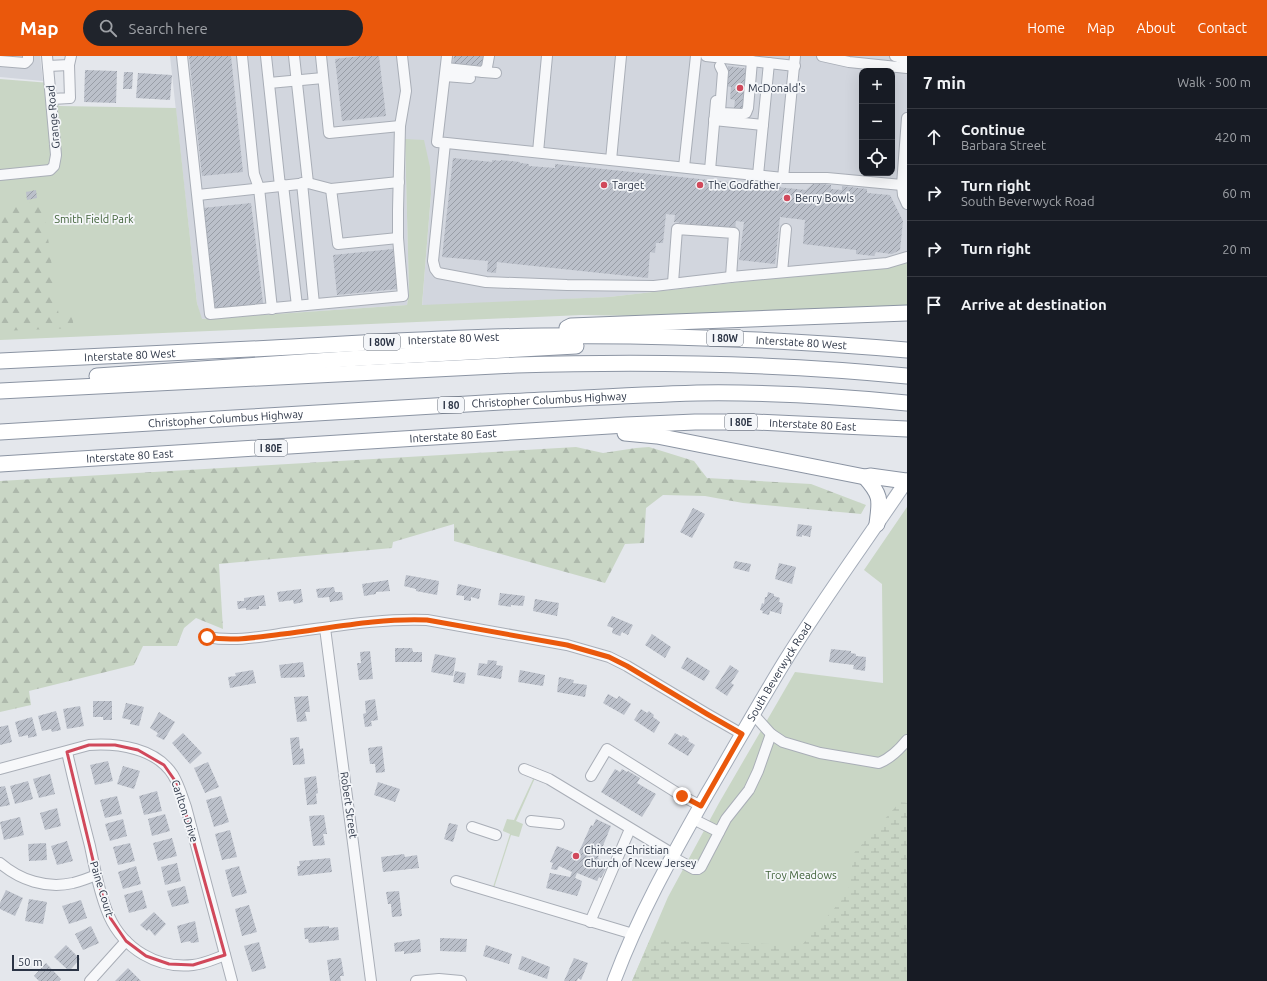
<!DOCTYPE html>
<meta charset="utf-8">
<style>
body{margin:0;font-family:Ubuntu,sans-serif;background:#20242c;color:#f1f3f6}
.controls{position:absolute;right:12px;top:12px;display:grid;overflow:hidden;border-radius:8px;box-shadow:0 4px 16px #0002}
.controls button{width:36px;height:36px;display:grid;place-items:center;padding:0;border:0;border-bottom:1px solid #363941;background:#171b24;color:#f1f3f6;font:20px sans-serif}
.scale{position:absolute;left:12px;bottom:10px;width:67px;box-sizing:border-box;padding-left:4px;border:2px solid #2b3445;border-top:0;font-size:11px;line-height:14px;white-space:nowrap;color:#2b3445;-webkit-text-stroke:3px #f4f6f9;paint-order:stroke}
.stop{position:absolute;width:12px;height:12px;margin:-9px;border:3px solid #ea580c;border-radius:50%;background:#fff}
.stop.end{background:#ea580c;border-color:#fff;box-shadow:0 1px 4px #0008}
.list{margin:0;padding:0;list-style:none}
h2{display:flex;justify-content:space-between;align-items:center;height:52px;margin:0;padding:0 16px;font-size:17px}
h2 small{font-size:13px;font-weight:400;color:#9ea1a6}
.list li{display:grid;grid-template-columns:26px 1fr auto;gap:12px;align-items:center;box-sizing:border-box;height:56px;padding:0 16px;border-top:1px solid #363941}
.list b{display:block;font-size:15px;white-space:nowrap}
.list p{margin:0;font-size:13px;white-space:nowrap;color:#9ea1a6}
.list em{font-size:13px;font-style:normal;color:#9ea1a6}
.icon{flex:none;width:22px;height:22px;fill:none;stroke:currentColor;stroke-width:2;stroke-linecap:round;stroke-linejoin:round}
.map{position:relative;flex:none;width:907px;height:925px;overflow:hidden}
header{display:flex;align-items:center;gap:24px;box-sizing:border-box;height:56px;padding:0 20px;background:#ea580c;color:#fff}
header strong{font-size:19px}
nav{display:flex;gap:22px;margin-inline-start:auto;font-size:14px}
.search{width:280px;height:36px;background:#20242c;display:flex;align-items:center;gap:10px;box-sizing:border-box;padding:0 14px;border-radius:22px;color:#9ea1a6;font-size:15px}
main{display:flex}
aside{flex:1;background:#171b24}
.map>svg:first-child{display:block}
.built{fill:#d2d6de;fill-rule:evenodd}
.green{fill:#c9d6c5}
.forest{fill:url(#forest-firs)}
.wetland{fill:url(#wetland-marsh)}
.building{fill:url(#building-hatch)}
.lines{fill:none;stroke-linecap:round;stroke-linejoin:round}
.minor-casing{stroke:#a9aeb7;stroke-width:12}
.major-casing{stroke:#a3abb8;stroke-width:15}
.highway-casing{stroke:#8b94a3;stroke-width:17}
.minor{stroke:#f7f8fa;stroke-width:10}
.major{stroke:#fff;stroke-width:13}
.highway{stroke:#fff;stroke-width:15}
.route{stroke:#ea580c;stroke-width:5}
.marked{fill:none;stroke:#d1495b;stroke-width:3;stroke-linejoin:round}
.poi-dot{fill:#d1495b;stroke:#f4f6f9;stroke-width:1.5}
.labels{text-anchor:middle;stroke-width:3.5;stroke-linejoin:round;paint-order:stroke}
.shield{fill:#f4f6f9;stroke:#676e7b;stroke-width:1}
.shield-label{font-size:10px;font-weight:bold;fill:#2b3445}
.poi-label{font-size:11px;fill:#2b3445;stroke:#f4f6f9;text-anchor:start}
.street-label{font-size:11px;fill:#2b3445;stroke:#f4f6f9}
.park-label{font-size:11px;fill:#3f6138;stroke:#f4f6f9}
</style>
<header>
<strong>Map</strong>
<div class="search"><svg class="icon" aria-label="search" viewBox="0 0 24 24"><circle cx="10" cy="10" r="6"/><path d="M15 15l6 6"/></svg>Search here</div>
<nav><a>Home</a><a>Map</a><a>About</a><a>Contact</a></nav>
</header>
<main>
<div class="map">
<svg width="907" height="925" viewBox="0 0 907 925">
<defs>
<pattern id="forest-firs" width="22" height="20" patternUnits="userSpaceOnUse"><rect width="22" height="20" fill="#c9d6c5"/><path d="M5 1l3.5 6h-7zM16 11l3.5 6h-7z" fill="#adb8ab"/></pattern>
<pattern id="wetland-marsh" width="20" height="14" patternUnits="userSpaceOnUse"><rect width="20" height="14" fill="#c9d6c5"/><path d="M1 5h8M5 5V1M11 12h8M15 12V8" fill="none" stroke="#adb8ab"/></pattern>
<pattern id="building-hatch" width="6" height="6" patternUnits="userSpaceOnUse"><rect width="6" height="6" fill="#bbc0ca"/><path d="M-1 1l2-2M0 6l6-6M5 7l2-2" fill="none" stroke="#989da6"/></pattern>
</defs>
<rect width="100%" height="100%" fill="#e4e7ec"/>
<g class="built">
<path d="M0,0H40L43,25L0,21Z"/>
<path d="M170,0H907V207L609,241L422,250L431,138L405,83L409,236L407,249L201,263L197,247ZM862,15H892V117H862Z"/>
</g>
<g class="green">
<path d="M0,23L50,27L59,50L176,52L197,247L202,263L407,249L409,236L405,83L424,84L430,111L431,138L422,249L609,241L907,207V251L698,261L582,259L0,284Z"/>
<path d="M907,451V925H632L668,841L719,747L795,616L883,627L882,528L864,514Z"/>
<path d="M534,721L535,722L517,763L516,765L523,768L519,781L511,779L494,832L493,831L510,778L503,775V774L507,763L514,764Z"/>
</g>
<g class="forest">
<path d="M43,146L59,261L72,260L74,272L0,275V149Z"/>
<path d="M576,391L603,397L636,392L649,391L694,405L707,422L811,428L866,449L861,458L743,447L705,440L663,439L646,452L644,487L625,488L605,527L454,485V468L393,486L392,492L219,508L223,573L196,562L184,572L177,590H143L134,609L29,635L31,649L0,656V425Z"/>
</g>
<path class="wetland" d="M900,746L907,747V925H632L650,884L802,889L848,837L854,797Z"/>
<g class="building">
<path d="M189,0H231L243,116L202,120Z"/>
<path d="M361,0H379L386,60L342,65L335,3Z"/>
<path d="M454,0H484L483,10L453,7Z"/>
<path d="M728,10L749,13L743,53L734,52L735,44L730,43L731,31L726,30Z"/>
<path d="M85,14L117,15L116,47L84,46Z"/>
<path d="M124,16H133L132,33H123Z"/>
<path d="M138,17L172,19L170,44L136,42Z"/>
<path d="M453,102L492,106V104L501,105V104L520,106V107L529,108V110L555,112V108L806,134L814,127L831,129V133L842,134V130L867,133V137L890,139L903,165L900,194L892,198L876,196L874,200L856,198V194L803,188L805,164L780,161L775,208L739,204L744,166L736,165L735,173L674,166L675,159L666,158L663,187H656L655,197L650,196L648,222L497,206L496,217L487,216L488,205L442,201Z"/>
<path d="M36,134L37,142L27,144L26,136Z"/>
<path d="M251,147L263,247L215,253L203,152Z"/>
<path d="M393,193L397,233L337,239L333,199Z"/>
<path d="M693,452L705,458L692,482L680,476Z"/>
<path d="M798,468L812,470L810,481L802,479V481L796,480Z"/>
<path d="M735,505L751,508L749,516L733,512Z"/>
<path d="M779,507L796,511L792,528L775,523Z"/>
<path d="M406,519L439,525L437,539L416,535V533L404,530Z"/>
<path d="M388,524L390,535L376,536V538L364,540L362,528Z"/>
<path d="M458,528L481,533L479,543L471,541V545L464,544V540L456,539Z"/>
<path d="M334,531L335,536H342L343,544L330,546L329,541L318,542L316,533Z"/>
<path d="M301,533L303,546L294,548L293,544L279,546L277,536Z"/>
<path d="M768,536L774,538V540L780,542L779,546L783,547L781,558L770,555L769,559L762,557L763,555L760,554L762,547L764,548L765,541H767Z"/>
<path d="M500,537L525,540L523,550L511,549V551L498,549Z"/>
<path d="M264,539L266,550H259V553L246,554V552L238,553L237,545H244V542Z"/>
<path d="M535,543L559,547L557,560L533,555Z"/>
<path d="M612,560L633,569L628,579L622,576L620,580L612,577L613,572L607,570Z"/>
<path d="M652,578L671,591L665,602L645,589Z"/>
<path d="M395,592H412L413,596H422V606H395Z"/>
<path d="M831,593L851,595V597L856,598V600L866,601L865,615L853,613L854,609L829,606Z"/>
<path d="M370,595L373,623L359,624L357,607H361L360,596Z"/>
<path d="M435,598L456,602L453,620L431,616Z"/>
<path d="M687,601L710,615L704,625L681,612Z"/>
<path d="M488,604L497,605L496,609L503,610L501,623L477,619L479,607L487,608Z"/>
<path d="M303,606L305,621L281,622L279,609Z"/>
<path d="M730,609L739,615L731,627L734,629L727,640L715,632Z"/>
<path d="M253,614L256,627L230,632L228,621L236,620L235,617Z"/>
<path d="M520,614L545,619L543,630L518,626Z"/>
<path d="M455,615L466,617L464,628L453,626Z"/>
<path d="M559,621L574,624L573,627L587,629L585,641L557,636Z"/>
<path d="M608,638L617,643L619,640L631,648L624,659L603,647Z"/>
<path d="M308,640L310,656H305L307,665L297,666L294,641Z"/>
<path d="M375,643L378,664L371,665L372,670L365,671L363,658L366,657L365,645Z"/>
<path d="M93,645H112V664H103V661H93Z"/>
<path d="M126,647L144,651L139,670L130,668L131,664L122,662Z"/>
<path d="M80,650L84,670L67,673L63,653Z"/>
<path d="M641,653L647,657L649,655L654,659L653,661L660,666L654,677L634,664Z"/>
<path d="M56,655L61,674L52,676L51,673L42,675L38,660Z"/>
<path d="M159,656L175,666L164,684L156,680L158,677L150,672Z"/>
<path d="M32,661L37,680L28,682V679L19,681L15,666Z"/>
<path d="M8,669L12,686L0,689V671Z"/>
<path d="M183,677L202,697L190,708L172,687Z"/>
<path d="M675,677L682,681L683,679L689,683L688,685L695,689L688,700L668,688Z"/>
<path d="M299,681L300,693L303,692L305,708L293,709L290,682Z"/>
<path d="M382,690L385,716L376,717L375,708H370L368,692Z"/>
<path d="M108,705L113,725L95,729L90,709Z"/>
<path d="M208,706L219,731L205,737L194,712Z"/>
<path d="M123,710L140,715L134,733L117,728Z"/>
<path d="M615,713L620,716L622,713L627,716L628,715L640,722L637,727L656,738L642,761L601,736Z"/>
<path d="M50,718L55,738L39,742L33,723Z"/>
<path d="M316,720L318,737L316,738L317,748L307,749L304,722Z"/>
<path d="M28,725L33,743L15,748L10,730Z"/>
<path d="M378,726L400,733L395,746L374,739Z"/>
<path d="M5,730L10,749L0,751V731Z"/>
<path d="M157,735L162,755L144,759L139,740Z"/>
<path d="M117,740L122,758L105,762L100,744Z"/>
<path d="M221,740L229,766L214,771L206,744Z"/>
<path d="M57,752L61,770L45,774L40,757Z"/>
<path d="M165,758L170,775L152,780L148,763Z"/>
<path d="M324,759L327,778H323L325,789L313,790L309,760Z"/>
<path d="M20,761L24,779L4,784L0,766Z"/>
<path d="M123,763L127,780L110,785L105,768Z"/>
<path d="M596,763L611,770L598,802L605,807L603,812L606,813L601,822L599,821L597,825L577,817L575,822L582,825L580,833L577,840L546,832L550,817L570,821L572,816L559,810L557,814L551,813L553,807L550,806L557,790L578,798L591,769L593,770Z"/>
<path d="M449,767L458,769L453,786L444,783Z"/>
<path d="M230,774L237,801L222,804L215,778Z"/>
<path d="M172,782L177,800L158,805L153,787Z"/>
<path d="M67,785L73,805L57,809L51,790Z"/>
<path d="M46,787L47,804L29,805L28,788Z"/>
<path d="M130,787L135,805L118,809L113,791Z"/>
<path d="M404,798L405,801L417,799L419,812L383,816L381,801Z"/>
<path d="M330,802L332,816L298,820L297,810H300L299,805Z"/>
<path d="M177,807L181,825L165,829L161,811Z"/>
<path d="M136,810L141,828L123,833L118,816Z"/>
<path d="M239,810L247,837L232,841L225,814Z"/>
<path d="M185,830L189,847L172,851L167,835Z"/>
<path d="M6,834L23,842L15,860L0,853V847Z"/>
<path d="M142,834L147,852L129,857L124,839Z"/>
<path d="M399,835L402,860L392,861L391,848H388L386,836Z"/>
<path d="M29,843L47,846L43,868L25,865Z"/>
<path d="M81,844L87,862L69,868L62,850Z"/>
<path d="M249,849L257,876L242,880L235,853Z"/>
<path d="M154,856L166,868L155,880L149,873L147,875L140,869Z"/>
<path d="M195,865L199,886L191,887L190,885L181,887L177,870Z"/>
<path d="M91,870L99,887L83,894L75,878Z"/>
<path d="M329,870V872L338,871L339,884L309,887L308,883H305L304,872Z"/>
<path d="M440,882L467,883L466,896L440,895Z"/>
<path d="M420,883L421,896L404,898V895L395,896L394,887Z"/>
<path d="M259,886L266,912L252,916L244,890Z"/>
<path d="M66,889L80,903L69,915L54,901Z"/>
<path d="M486,889L512,898L509,908L483,900Z"/>
<path d="M522,900L550,911L547,923L518,913Z"/>
<path d="M341,902L344,920H340L341,925H330L327,904Z"/>
<path d="M574,902L588,907L581,924L578,922L577,925H564Z"/>
<path d="M46,907L61,923L59,925H39L34,920Z"/>
<path d="M128,912L141,925H115Z"/>
</g>
<g class="lines">
<g class="minor-casing">
<g id="minor">
<path d="M182,0L210,258L403,240L398,182V154L400,70L406,35L402,0"/>
<path d="M242,0L254,118L259,132L272,253"/>
<path d="M266,0L280,130"/>
<path d="M294,0L308,127"/>
<path d="M321,0L329,77L400,70"/>
<path d="M447,0L437,86L783,122H827L902,129"/>
<path d="M706,0L795,10"/>
<path d="M822,0L849,6L907,12"/>
<path d="M895,0L907,4"/>
<path d="M0,5L25,7L28,4V0"/>
<path d="M48,10L69,9L71,0"/>
<path d="M720,10L723,16L720,55L722,57L742,58L746,57L748,52L752,5"/>
<path d="M446,12L483,16L487,11L489,0"/>
<path d="M483,16L496,17"/>
<path d="M445,20L470,22"/>
<path d="M269,27L323,22"/>
<path d="M52,43L70,42L69,9"/>
<path d="M907,62L902,129L903,139L907,148"/>
<path d="M714,64L763,69"/>
<path d="M445,87L433,205L435,213L438,217L486,226L567,229L654,230L731,221L887,207L907,201"/>
<path d="M538,96L547,0"/>
<path d="M611,104L621,0"/>
<path d="M684,111L696,0"/>
<path d="M710,114L716,45"/>
<path d="M0,119L50,114L54,110L56,99L47,0"/>
<path d="M758,119L769,7"/>
<path d="M783,122L795,0"/>
<path d="M302,127L314,248"/>
<path d="M283,129L297,250"/>
<path d="M331,133L338,188L398,182"/>
<path d="M198,139L308,127L331,133L399,126"/>
<path d="M782,216L786,173"/>
<path d="M673,227L677,173L734,177L731,221"/>
<path d="M325,572L371,925"/>
<path d="M207,581C234,586 259,581 286,577C333,571 379,562 427,564L567,589L609,601L627,610L707,658L742,678"/>
<path d="M754,659L771,678L783,686L820,697L879,707C891,702 899,694 907,684"/>
<path d="M67,696C74,727 82,759 90,790C95,814 100,839 109,860C124,893 157,913 193,909C204,908 214,903 225,899"/>
<path d="M0,713L89,689C118,687 156,692 173,719C179,729 182,740 186,751L232,925"/>
<path d="M524,713L549,723L673,798"/>
<path d="M591,720L607,693L682,740L701,750"/>
<path d="M693,763L719,776"/>
<path d="M531,765L559,768"/>
<path d="M472,771L496,779"/>
<path d="M672,801L694,813H698L701,811L726,763L749,734L758,715L771,678"/>
<path d="M0,807C20,824 46,833 73,827C81,825 89,822 96,819"/>
<path d="M456,825L633,878"/>
<path d="M590,866L630,773"/>
<path d="M90,925L126,885"/>
<path d="M416,925L439,923L461,925"/>
</g>
</g>
<g class="major-casing">
<g id="major">
<path id="s1" d="M614,925C639,858 672,800 707,738C733,694 758,649 785,605C823,543 867,484 907,424"/>
</g>
</g>
<g class="highway-casing">
<g id="highway">
<path d="M567,272L571,270L907,257"/>
<path id="s2" d="M0,305C91,301 182,297 273,292C363,287 453,281 542,280C664,278 786,284 907,294"/>
<path d="M97,320L361,302L576,290"/>
<path d="M0,335L516,309C647,305 777,307 907,320"/>
<path id="s3" d="M0,376C167,367 334,355 501,346C567,343 632,339 697,337C767,336 838,340 907,347"/>
<path d="M625,377L657,380L865,421L870,420L906,425"/>
<path id="s4" d="M0,408L626,369L695,366H754L907,373"/>
<path d="M865,421C882,440 880,444 877,468"/>
</g>
</g>
<use href="#minor" class="minor"/>
<use href="#major" class="major"/>
<use href="#highway" class="highway"/>
</g>
<g class="lines">
<path class="route" d="M207,581C233,586 257,581 283,578C331,572 378,562 427,564L567,589L609,601L627,610L707,658L742,678L701,750L682,740"/>
</g>
<path class="marked" d="M89,689H115L138,694L164,709L178,729L225,899L193,909L169,908L146,900L126,885L109,860L99,829L67,696Z"/>
<g class="poi-dot">
<circle cx="740" cy="32" r="4"/>
<circle cx="604" cy="129" r="4"/>
<circle cx="700" cy="129" r="4"/>
<circle cx="787" cy="142" r="4"/>
<circle cx="576" cy="800" r="4"/>
</g>
<g class="labels">
<g class="shield">
<rect x="707" y="274" width="36" height="16" rx="3"/>
<rect x="364" y="278" width="36" height="16" rx="3"/>
<rect x="438" y="341" width="26" height="16" rx="3"/>
<rect x="725" y="358" width="32" height="16" rx="3"/>
<rect x="255" y="384" width="32" height="16" rx="3"/>
</g>
<g class="shield-label">
<text x="725" y="286">I 80W</text>
<text x="382" y="290">I 80W</text>
<text x="451" y="353">I 80</text>
<text x="741" y="370">I 80E</text>
<text x="271" y="396">I 80E</text>
</g>
<g class="poi-label">
<text x="748" y="36">McDonald's</text>
<text x="612" y="133">Target</text>
<text x="708" y="133">The Godfather</text>
<text x="795" y="146">Berry Bowls</text>
<text x="584" y="798">Chinese Christian<tspan x="584" dy="13">Church of Ncew Jersey</tspan></text>
</g>
<g class="street-label">
<text transform="translate(53 61) rotate(-95)" y="4">Grange Road</text>
<text dy="4" stroke="none"><textPath href="#s2" startOffset="454">Interstate 80 West</textPath></text>
<text dy="4" stroke="none"><textPath href="#s2" startOffset="802">Interstate 80 West</textPath></text>
<text dy="4" stroke="none"><textPath href="#s2" startOffset="130">Interstate 80 West</textPath></text>
<text dy="4" stroke="none"><textPath href="#s3" startOffset="550">Christopher Columbus Highway</textPath></text>
<text dy="4" stroke="none"><textPath href="#s3" startOffset="226">Christopher Columbus Highway</textPath></text>
<text dy="4" stroke="none"><textPath href="#s4" startOffset="814">Interstate 80 East</textPath></text>
<text dy="4" stroke="none"><textPath href="#s4" startOffset="454">Interstate 80 East</textPath></text>
<text dy="4" stroke="none"><textPath href="#s4" startOffset="130">Interstate 80 East</textPath></text>
<text dy="4" stroke="none"><textPath href="#s1" startOffset="351">South Beverwyck Road</textPath></text>
<text transform="translate(349 749) rotate(82)" y="4">Robert Street</text>
<text transform="translate(185 755) rotate(72)" y="4">Carlton Drive</text>
<text transform="translate(102 833) rotate(73)" y="4">Paine Court</text>
</g>
<g class="park-label">
<text x="94" y="167">Smith Field Park</text>
<text x="801" y="823">Troy Meadows</text>
</g>
</g>
</svg>
<div class="controls">
<button>+</button>
<button>−</button>
<button><svg class="icon" aria-label="locate" viewBox="0 0 24 24"><circle cx="12" cy="12" r="6"/><path d="M12 2v4M12 18v4M2 12h4M18 12h4"/></svg></button>
</div>
<div class="scale">50 m</div>
<div class="stop" style="left:207px;top:581px"></div>
<div class="stop end" style="left:682px;top:740px"></div>
</div>
<aside>
<h2>7 min<small>Walk · 500 m</small></h2>
<ul class="list">
<li><svg class="icon" aria-label="ahead" viewBox="0 0 24 24"><path d="M12 20V5M6 11l6-6 6 6"/></svg><div><b>Continue</b><p>Barbara Street</p></div><em>420 m</em></li>
<li><svg class="icon" aria-label="right" viewBox="0 0 24 24"><path d="M7 20v-9h11M14 6l5 5-5 5"/></svg><div><b>Turn right</b><p>South Beverwyck Road</p></div><em>60 m</em></li>
<li><svg class="icon" aria-label="right" viewBox="0 0 24 24"><path d="M7 20v-9h11M14 6l5 5-5 5"/></svg><div><b>Turn right</b></div><em>20 m</em></li>
<li><svg class="icon" aria-label="arrive" viewBox="0 0 24 24"><path d="M6 21V4h12l-3 4 3 4H6"/></svg><div><b>Arrive at destination</b></div></li>
</ul>
</aside>
</main>
